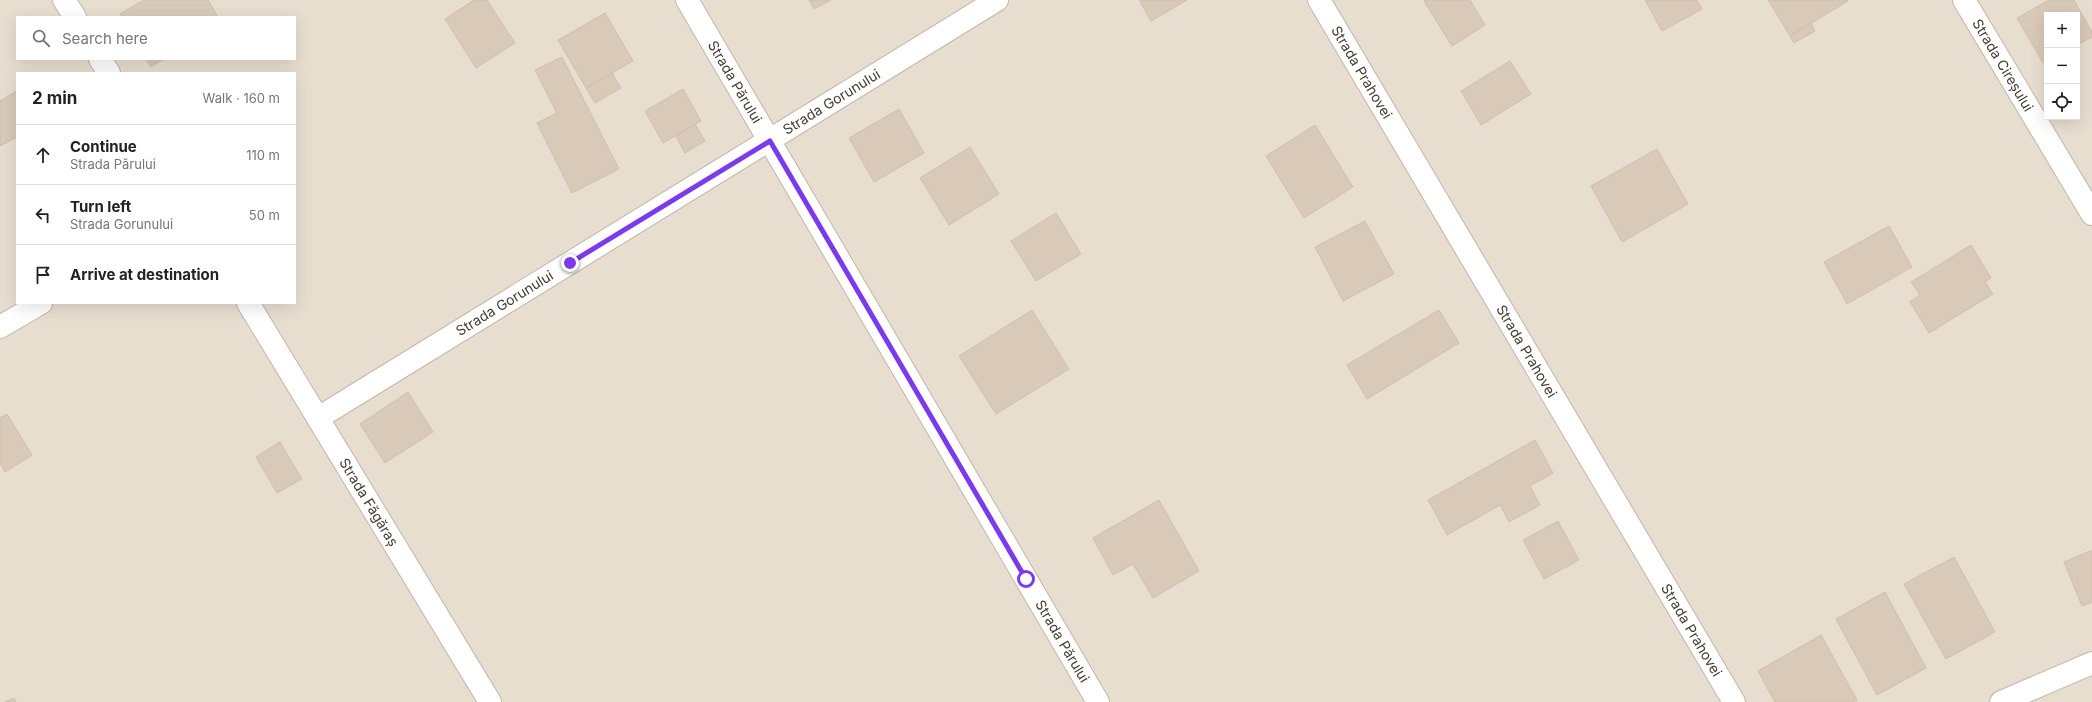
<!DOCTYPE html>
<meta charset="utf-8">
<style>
body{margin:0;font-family:Inter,sans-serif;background:#f6f6f6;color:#222}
.controls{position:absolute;right:12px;top:12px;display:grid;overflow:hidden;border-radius:0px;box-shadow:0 4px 16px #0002}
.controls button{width:36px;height:36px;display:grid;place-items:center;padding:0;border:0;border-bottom:1px solid #e0e0e0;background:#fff;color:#222;font:20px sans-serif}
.stop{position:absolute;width:12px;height:12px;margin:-9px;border:3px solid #7c3aed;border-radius:50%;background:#fff}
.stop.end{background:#7c3aed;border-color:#fff;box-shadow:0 1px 4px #0008}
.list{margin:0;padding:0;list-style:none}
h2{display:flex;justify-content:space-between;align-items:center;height:52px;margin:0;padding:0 16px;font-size:17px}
h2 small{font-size:13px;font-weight:400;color:#767676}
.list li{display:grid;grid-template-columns:26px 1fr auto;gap:12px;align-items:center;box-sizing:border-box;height:60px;padding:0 16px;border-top:1px solid #e0e0e0}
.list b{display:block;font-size:15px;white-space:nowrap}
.list p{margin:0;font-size:13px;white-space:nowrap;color:#767676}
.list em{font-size:13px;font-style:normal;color:#767676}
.icon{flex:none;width:22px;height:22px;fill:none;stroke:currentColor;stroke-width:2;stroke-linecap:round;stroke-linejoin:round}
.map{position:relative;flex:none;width:2092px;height:702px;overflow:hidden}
.search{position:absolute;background:#fff;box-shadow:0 4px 16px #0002;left:16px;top:16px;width:280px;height:44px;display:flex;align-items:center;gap:10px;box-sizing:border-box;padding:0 14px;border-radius:0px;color:#767676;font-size:15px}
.panel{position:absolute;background:#fff;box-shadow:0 4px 16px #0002;left:16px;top:72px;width:280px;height:232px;border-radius:0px}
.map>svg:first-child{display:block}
.residential{fill:#e8ded0;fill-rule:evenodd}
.building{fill:#d9c9b9;stroke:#d2bea9}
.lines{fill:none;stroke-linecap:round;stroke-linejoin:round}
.minor-casing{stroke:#c2b6a7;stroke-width:24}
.minor{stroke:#fff;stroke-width:22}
.route{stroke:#7c3aed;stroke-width:5}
.labels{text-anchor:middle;stroke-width:3;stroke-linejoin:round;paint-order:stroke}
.street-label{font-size:14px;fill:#453c32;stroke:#fff}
</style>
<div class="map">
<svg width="2092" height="702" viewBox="0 0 2092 702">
<rect width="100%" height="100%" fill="#f3ece2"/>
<path class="residential" d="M0,0H2092V702H0ZM2047,15H2077V117H2047ZM17,17H295V59H17ZM17,73H295V303H17Z"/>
<g class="building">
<path d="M144,0H208L218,17H122L120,14Z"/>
<path d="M474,0H487L515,43L476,68L445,19Z"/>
<path d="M809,0H831L814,9Z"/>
<path d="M1139,0H1187L1151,21Z"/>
<path d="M1427,0H1470L1485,25L1452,46L1424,1Z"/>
<path d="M1645,0H1697L1702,9L1662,31Z"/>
<path d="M1768,0H1847L1848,1L1790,36Z"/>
<path d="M2049,0H2074L2092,32V37L2077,45V15H2047V61L2043,63L2017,18Z"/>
<path d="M605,13L633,61L586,88L558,40Z"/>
<path d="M1811,23L1815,31L1794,43L1790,36Z"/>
<path d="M562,57L619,169L572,193L537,123L557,113L535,70Z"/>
<path d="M146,59H164L151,67Z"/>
<path d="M1510,61L1531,94L1481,125L1461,91Z"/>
<path d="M612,73L621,88L595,103L586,88Z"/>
<path d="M683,89L701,121L663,143L645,111Z"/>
<path d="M17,91V137L0,146V101Z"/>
<path d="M899,109L924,153L874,182L849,138Z"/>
<path d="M695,124L705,141L685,153L676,136Z"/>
<path d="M1315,125L1353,187L1304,218L1266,156Z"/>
<path d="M970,147L999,194L949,225L920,178Z"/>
<path d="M1657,149L1688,204L1622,242L1591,186Z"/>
<path d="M1056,213L1081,254L1036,281L1011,241Z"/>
<path d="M1365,221L1394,274L1343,301L1315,247Z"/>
<path d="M1889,226L1912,267L1847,304L1824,262Z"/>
<path d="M1971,245L1991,278L1985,282L1993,294L1929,333L1910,302L1920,295L1911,282Z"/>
<path d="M1032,310L1069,369L996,414L959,356Z"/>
<path d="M1439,310L1459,343L1367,399L1347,365Z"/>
<path d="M408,392L433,432L385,463L360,424Z"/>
<path d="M7,414L32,455L5,472L0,463V418Z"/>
<path d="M1535,440L1553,473L1530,486L1540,505L1509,522L1500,505L1447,535L1428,500Z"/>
<path d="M280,442L302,479L277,493L256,457Z"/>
<path d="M1159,500L1199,571L1153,598L1133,564L1113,575L1093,538Z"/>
<path d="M1558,521L1579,560L1544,579L1523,540Z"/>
<path d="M2092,550V602L2082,606L2064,562Z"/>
<path d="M1954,557L1995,632L1946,659L1904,584Z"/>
<path d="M1885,592L1926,668L1877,695L1836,619Z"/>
<path d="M1821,635L1857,700L1852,702H1775L1758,671Z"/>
<path d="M14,698L16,702H5Z"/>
</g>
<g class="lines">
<g class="minor-casing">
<g id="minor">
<path d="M64,0L75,17"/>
<path id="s1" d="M687,0L1098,702"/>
<path id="s2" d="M1319,0L1734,702"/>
<path id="s3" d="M1964,0L2092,214"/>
<path d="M100,59L109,73"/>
<path id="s4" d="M248,303L490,702"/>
<path d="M0,327L41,303"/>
<path id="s5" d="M318,418L997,0"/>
<path d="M2001,702L2092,663"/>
</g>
</g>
<use href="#minor" class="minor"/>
</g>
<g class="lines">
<path class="route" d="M570,263L770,141L1026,579"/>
</g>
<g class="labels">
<g class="street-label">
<text dy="5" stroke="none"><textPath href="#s3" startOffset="76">Strada Cireșului</textPath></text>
<text dy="5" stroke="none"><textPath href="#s2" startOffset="84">Strada Prahovei</textPath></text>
<text dy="5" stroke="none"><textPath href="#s1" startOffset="95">Strada Părului</textPath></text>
<text dy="5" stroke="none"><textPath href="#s5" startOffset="603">Strada Gorunului</textPath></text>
<text dy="5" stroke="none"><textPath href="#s5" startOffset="219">Strada Gorunului</textPath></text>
<text dy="5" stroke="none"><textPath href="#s2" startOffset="408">Strada Prahovei</textPath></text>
<text dy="5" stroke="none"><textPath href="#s4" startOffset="233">Strada Făgăraș</textPath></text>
<text dy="5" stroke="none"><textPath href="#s2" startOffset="732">Strada Prahovei</textPath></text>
<text dy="5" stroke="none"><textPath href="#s1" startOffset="743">Strada Părului</textPath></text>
</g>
</g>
</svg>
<div class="controls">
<button>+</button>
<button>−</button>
<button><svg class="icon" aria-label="locate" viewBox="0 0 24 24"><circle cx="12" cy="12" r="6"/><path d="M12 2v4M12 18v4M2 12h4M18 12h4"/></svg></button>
</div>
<div class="stop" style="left:1026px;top:579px"></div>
<div class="stop end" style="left:570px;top:263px"></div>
<div class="search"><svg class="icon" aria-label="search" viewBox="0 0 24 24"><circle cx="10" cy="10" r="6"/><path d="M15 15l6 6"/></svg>Search here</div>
<section class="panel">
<h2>2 min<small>Walk · 160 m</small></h2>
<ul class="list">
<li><svg class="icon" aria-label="ahead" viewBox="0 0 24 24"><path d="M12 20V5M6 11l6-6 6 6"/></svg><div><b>Continue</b><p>Strada Părului</p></div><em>110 m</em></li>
<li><svg class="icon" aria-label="left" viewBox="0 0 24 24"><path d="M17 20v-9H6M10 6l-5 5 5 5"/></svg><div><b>Turn left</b><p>Strada Gorunului</p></div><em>50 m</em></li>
<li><svg class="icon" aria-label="arrive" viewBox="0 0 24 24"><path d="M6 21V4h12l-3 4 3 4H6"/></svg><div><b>Arrive at destination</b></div></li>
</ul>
</section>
</div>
